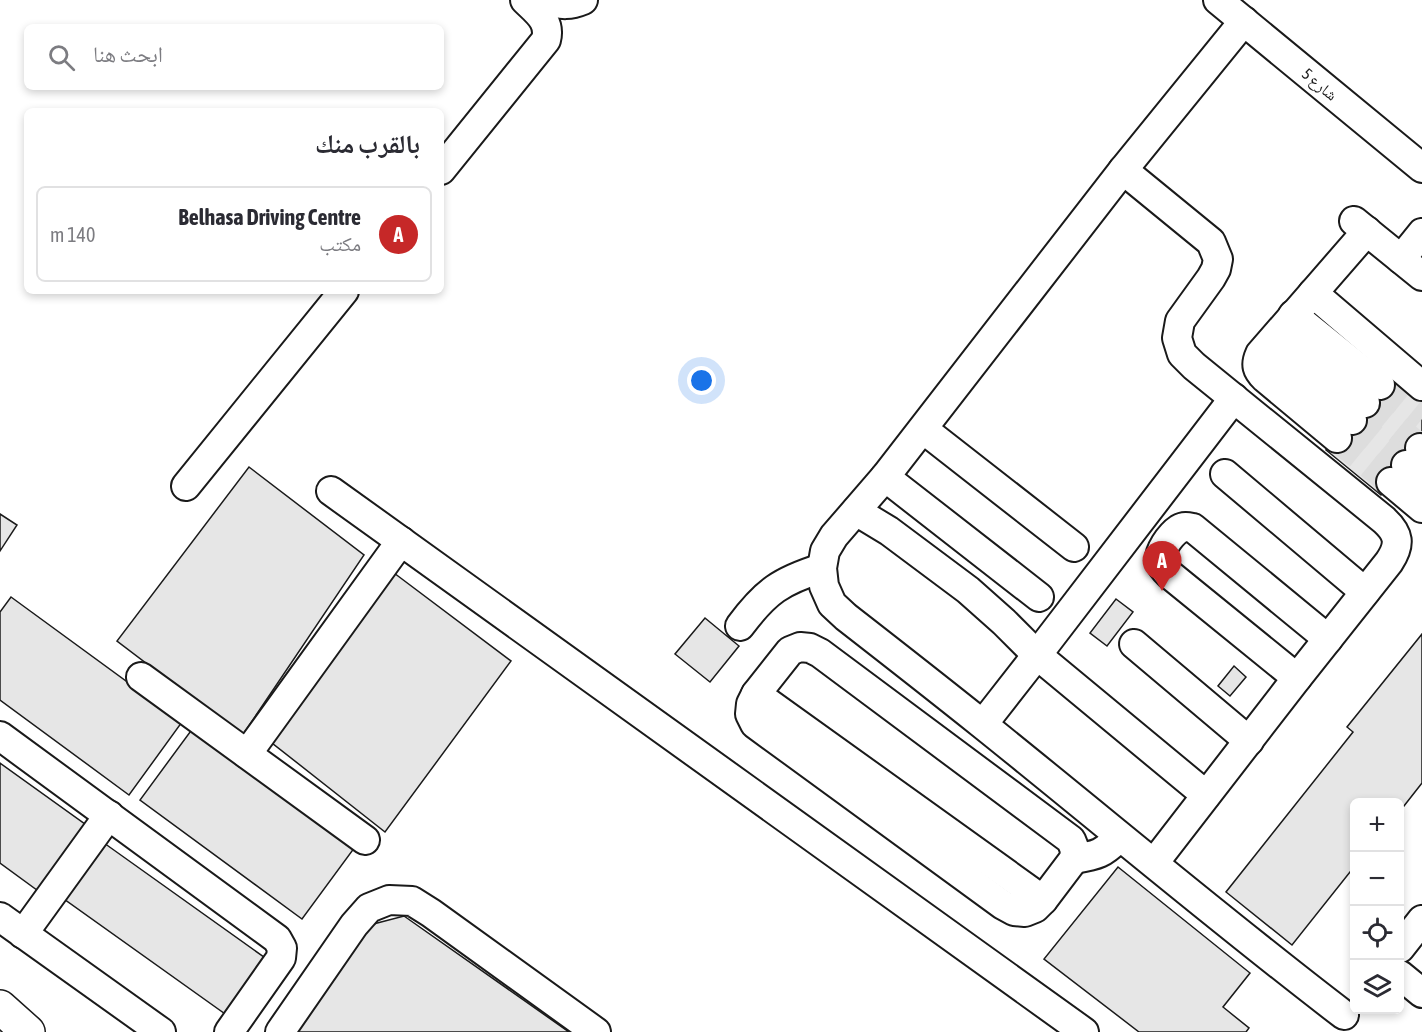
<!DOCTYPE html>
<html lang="ar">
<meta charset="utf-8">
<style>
body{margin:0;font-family:"Asap Condensed","Noto Naskh Arabic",sans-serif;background:#f7f7f7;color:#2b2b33;direction:rtl}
.controls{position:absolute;right:18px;bottom:18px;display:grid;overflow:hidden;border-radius:9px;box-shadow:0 3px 9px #0003}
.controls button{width:54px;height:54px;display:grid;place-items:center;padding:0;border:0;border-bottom:2px solid #e1e1e2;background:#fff;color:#2b2b33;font:30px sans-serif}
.you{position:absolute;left:702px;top:381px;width:21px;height:21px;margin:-15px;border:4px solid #fff;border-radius:50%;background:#1a73e8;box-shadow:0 0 0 9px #1a73e833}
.badge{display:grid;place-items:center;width:39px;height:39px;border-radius:50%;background:#c62828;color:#fff;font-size:20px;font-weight:700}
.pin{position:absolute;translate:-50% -50px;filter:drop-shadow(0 2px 3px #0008)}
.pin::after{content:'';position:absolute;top:32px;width:21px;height:18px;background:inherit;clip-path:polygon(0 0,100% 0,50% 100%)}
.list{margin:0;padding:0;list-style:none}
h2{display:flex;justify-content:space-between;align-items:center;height:78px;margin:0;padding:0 24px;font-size:26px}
h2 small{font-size:20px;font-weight:400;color:#7c7c81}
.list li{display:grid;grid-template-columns:39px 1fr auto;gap:18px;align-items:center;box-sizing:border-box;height:96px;margin:0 12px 12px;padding:0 12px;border:2px solid #e1e1e2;border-radius:9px}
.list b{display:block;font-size:22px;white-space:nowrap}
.list p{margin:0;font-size:20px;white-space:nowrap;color:#7c7c81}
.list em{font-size:20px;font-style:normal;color:#7c7c81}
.icon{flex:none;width:33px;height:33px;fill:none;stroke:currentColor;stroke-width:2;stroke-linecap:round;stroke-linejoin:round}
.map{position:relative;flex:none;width:1422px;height:1032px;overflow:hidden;direction:ltr}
.search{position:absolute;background:#fff;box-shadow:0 3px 9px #0003;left:24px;top:24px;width:420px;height:66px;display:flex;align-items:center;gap:15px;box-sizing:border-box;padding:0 21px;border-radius:9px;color:#7c7c81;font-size:22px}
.panel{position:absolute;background:#fff;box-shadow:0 3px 9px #0003;left:24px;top:108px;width:420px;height:186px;border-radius:9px;direction:rtl}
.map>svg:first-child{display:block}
.building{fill:#e6e6e6;stroke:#1a1a1a;stroke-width:1.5}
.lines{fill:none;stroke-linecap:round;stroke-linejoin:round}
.minor-tunnel{stroke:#ddd;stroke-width:28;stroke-dasharray:28 14;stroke-linecap:butt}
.minor-casing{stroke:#1a1a1a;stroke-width:32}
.highway-casing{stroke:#1a1a1a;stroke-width:36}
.minor{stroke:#fff;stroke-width:28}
.highway{stroke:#fff;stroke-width:33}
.labels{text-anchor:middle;stroke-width:4.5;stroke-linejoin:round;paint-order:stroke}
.street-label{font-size:16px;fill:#1a1a1a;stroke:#fff}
</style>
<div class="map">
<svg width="1422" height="1032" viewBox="0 0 1422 1032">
<rect width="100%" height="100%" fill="#fff"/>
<g class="building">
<path d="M1395,367L1422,389V446L1381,495L1326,450Z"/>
<path d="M249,467L364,555L242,736L117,641Z"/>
<path d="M0,514L17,525L0,551Z"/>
<path d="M394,573L511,661L385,832L272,743Z"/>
<path d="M11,597L182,722L129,795L0,700V612Z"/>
<path d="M1116,599L1133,612L1107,646L1090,633Z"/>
<path d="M705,618L739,646L710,682L675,654Z"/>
<path d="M1422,634V783L1400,811V802H1354V867L1292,945L1226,892L1353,732L1347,727Z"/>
<path d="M1234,666L1246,677L1230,696L1218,686Z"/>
<path d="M193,728L355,847L302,919L140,800Z"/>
<path d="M0,763L89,827L41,893L0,863Z"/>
<path d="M104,843L268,960L228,1016L64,899Z"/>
<path d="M1118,867L1250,973L1223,1007L1249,1028L1246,1032H1139L1044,959Z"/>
<path d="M404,916L569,1032H294L362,927Z"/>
</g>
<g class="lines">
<g class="minor-tunnel">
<path d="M1380,385L1422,419"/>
<path d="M1365,403L1420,448"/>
<path d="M1352,420L1406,465"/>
<path d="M1337,438L1391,482"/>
</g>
<g class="minor-casing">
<g id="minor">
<path d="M548,0C561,6 571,5 583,0"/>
<path d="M1218,0L1422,168"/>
<path d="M1244,21L1123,170L885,477L834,536L825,551L822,568L824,586L832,604L846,617C891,652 937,688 982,724C1103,821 1221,921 1344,1015"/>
<path d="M441,170L546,40C551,21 537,12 525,0"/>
<path d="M1123,170L1211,242L1218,259L1216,269L1211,278L1180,321L1177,338L1182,354L1194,366L1384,520C1399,534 1401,544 1389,562L1297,678L1154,863"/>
<path d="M1354,221L1422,276"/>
<path d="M1401,259L1422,233"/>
<path d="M1313,293L1422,386"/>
<path d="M1293,315L1380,385"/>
<path d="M1287,341L1365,403"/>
<path d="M1266,348L1352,420"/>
<path d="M923,429L1074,547"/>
<path d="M1337,438L1265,378C1257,370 1255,365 1260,354L1367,231"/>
<path d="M1420,448L1422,450"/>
<path d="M1406,465L1422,479"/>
<path d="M1225,474L1365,592"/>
<path d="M885,477L1039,597"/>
<path d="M1391,482L1422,508"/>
<path d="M186,486L344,291"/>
<path d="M331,491L1084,1032"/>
<path d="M856,511L889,531L968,590L1004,622L1037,655L1206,795"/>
<path d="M740,626C766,591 781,581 822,568"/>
<path d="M1134,644L1249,741"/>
<path d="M800,647L810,648L820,653L1071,840L1075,850L1074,859L1043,900L1035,908L1025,912L1014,911L1003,905L755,724L750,714L751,704L756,694L790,651Z"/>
<path d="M141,677L365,840"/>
<path d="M1297,678L1169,574C1165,570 1162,567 1160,562C1158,552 1170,535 1179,529C1184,526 1188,527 1193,528L1328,639"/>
<path d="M756,694L1043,900"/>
<path d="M983,724L1037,655L1234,398"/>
<path d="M0,736L277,939L282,948L281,958L229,1032"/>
<path d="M247,754L401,541"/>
<path d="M1074,859C1098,855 1102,854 1120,837"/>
<path d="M0,917L161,1032"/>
<path d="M23,934L109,815"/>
<path d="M1400,948L1422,920"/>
<path d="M1400,975L1422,993"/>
<path d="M280,1032L354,925L369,908L389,900L412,901L431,913L596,1032"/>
</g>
</g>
<g class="highway-casing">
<path id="highway" d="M0,1007L28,1032"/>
</g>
<use href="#minor" class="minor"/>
<use href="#highway" class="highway"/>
</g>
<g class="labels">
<g class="street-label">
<text transform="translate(1320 84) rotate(40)" y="6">شارع 5</text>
</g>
</g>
</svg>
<div class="controls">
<button>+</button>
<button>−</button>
<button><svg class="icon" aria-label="locate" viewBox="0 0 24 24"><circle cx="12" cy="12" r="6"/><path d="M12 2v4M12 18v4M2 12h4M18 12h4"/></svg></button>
<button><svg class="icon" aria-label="layers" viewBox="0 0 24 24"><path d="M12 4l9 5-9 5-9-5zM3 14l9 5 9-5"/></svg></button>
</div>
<div class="you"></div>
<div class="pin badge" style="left:1162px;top:591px">A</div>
<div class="search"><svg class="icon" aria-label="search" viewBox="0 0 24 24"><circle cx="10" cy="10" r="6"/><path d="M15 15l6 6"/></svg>ابحث هنا</div>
<section class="panel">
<h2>بالقرب منك<small></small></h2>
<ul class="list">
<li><span class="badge">A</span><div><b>Belhasa Driving Centre</b><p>مكتب</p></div><em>140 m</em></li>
</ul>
</section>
</div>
